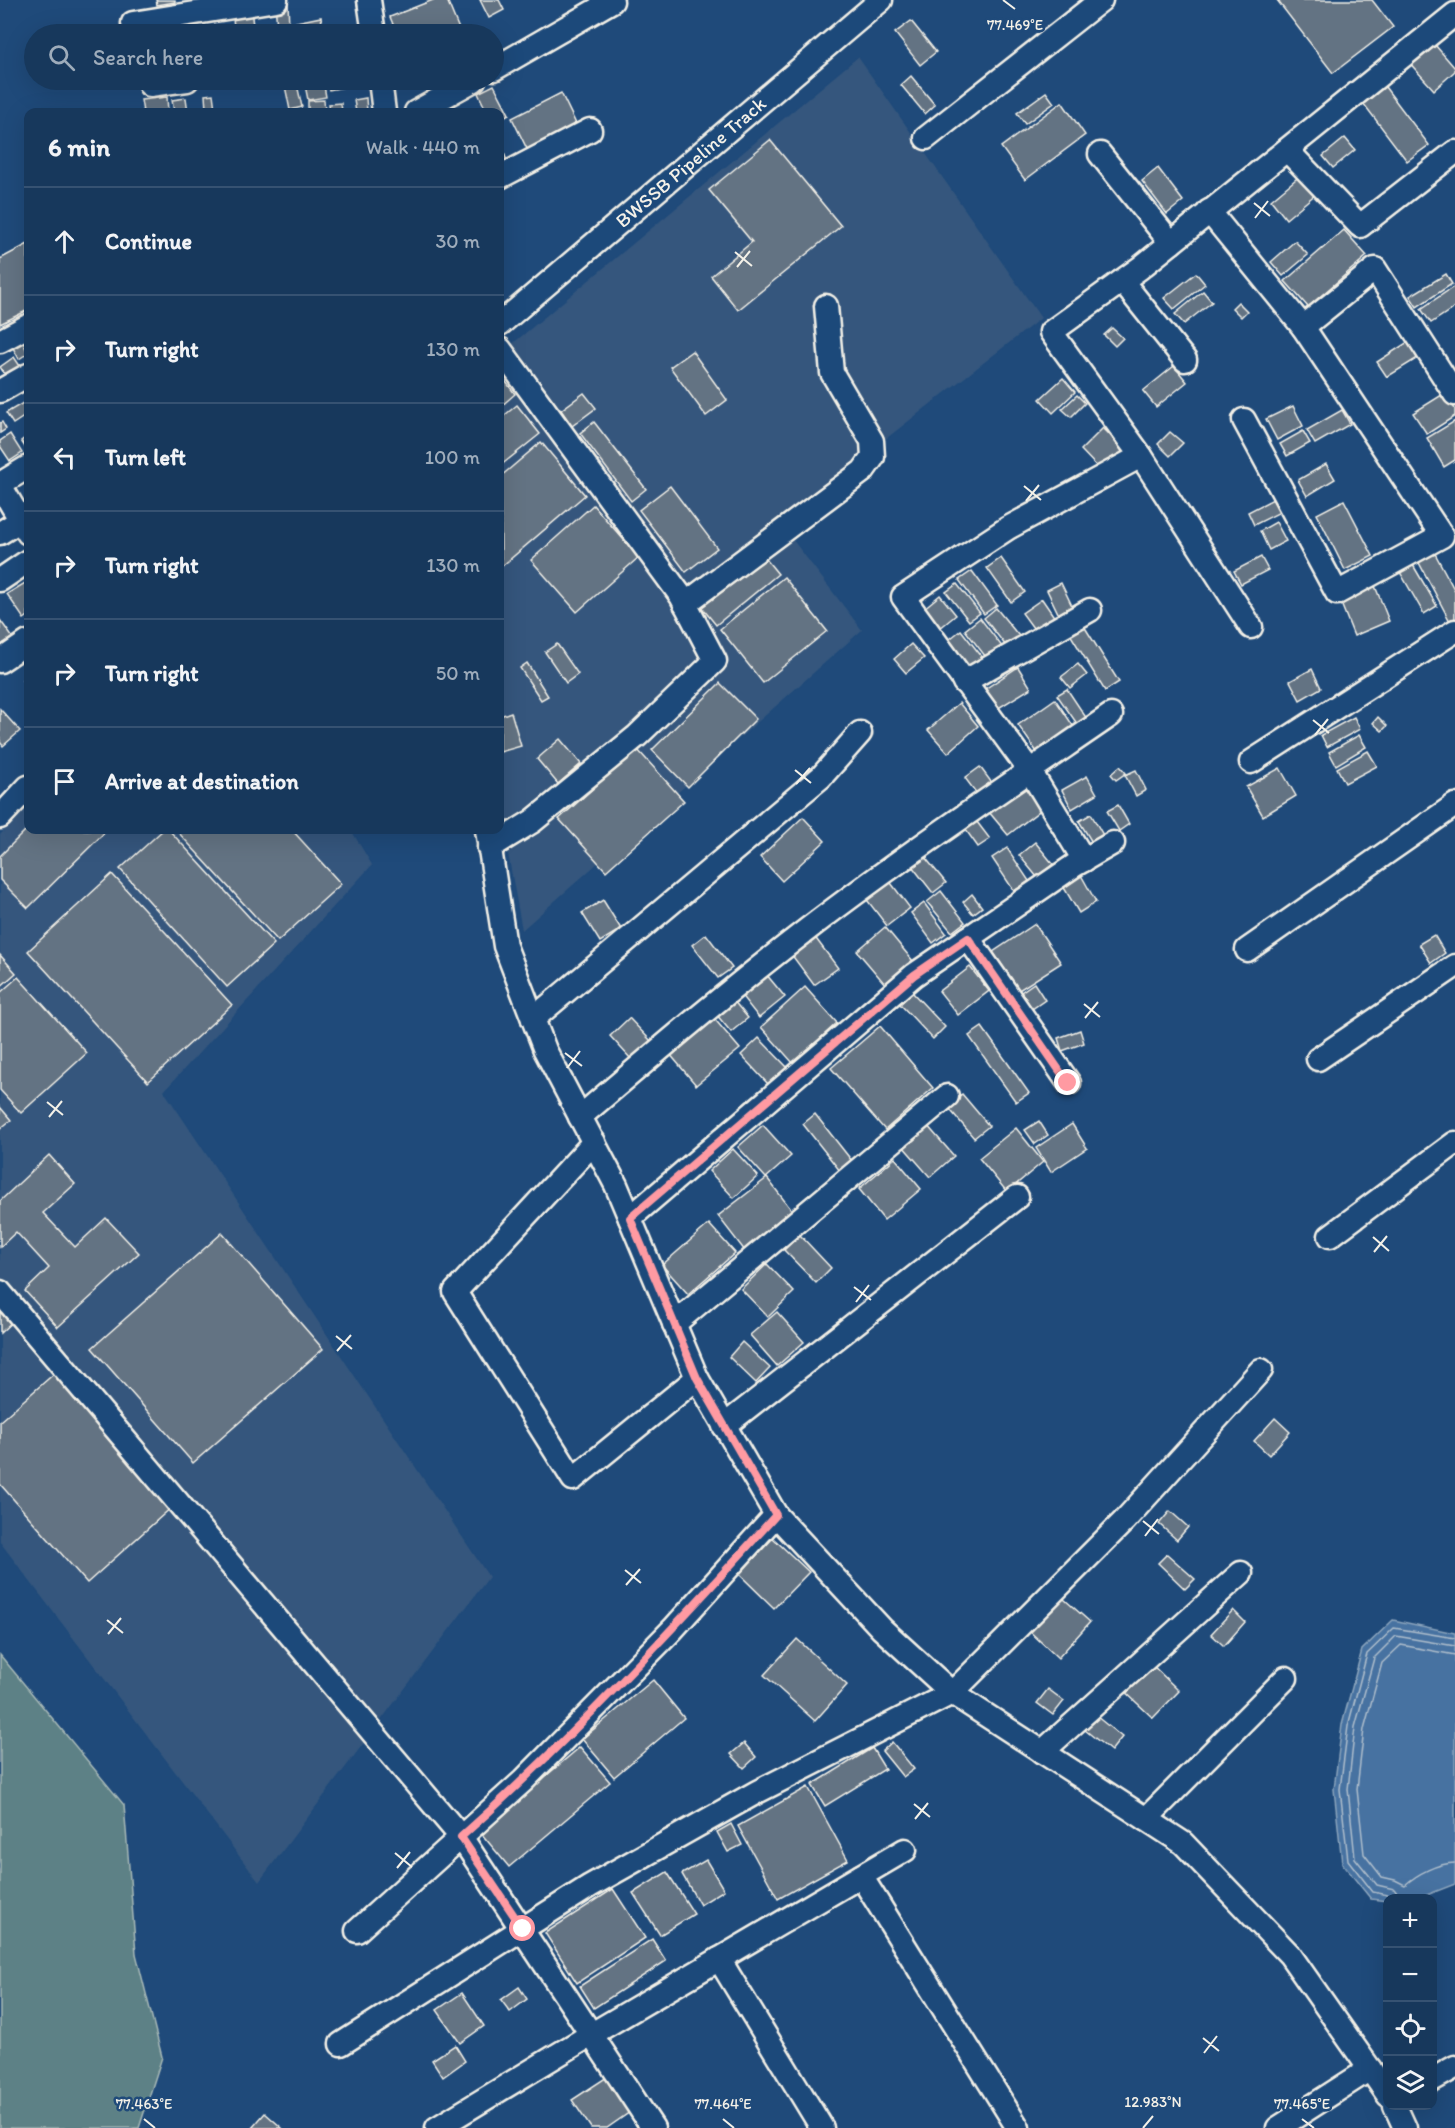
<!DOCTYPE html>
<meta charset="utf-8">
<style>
body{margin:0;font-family:Itim,sans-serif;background:#244365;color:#f1f3f6}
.controls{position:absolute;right:18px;bottom:18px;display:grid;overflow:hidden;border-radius:12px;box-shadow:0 6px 24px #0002}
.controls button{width:54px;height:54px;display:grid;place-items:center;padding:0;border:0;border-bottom:2px solid #365272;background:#17385c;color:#f1f3f6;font:30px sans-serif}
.stop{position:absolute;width:18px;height:18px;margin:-14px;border:4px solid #ff9aa2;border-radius:50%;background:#fff}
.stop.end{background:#ff9aa2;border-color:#fff;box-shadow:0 2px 6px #0008}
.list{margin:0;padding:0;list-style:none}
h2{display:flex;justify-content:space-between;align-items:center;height:78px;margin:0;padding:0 24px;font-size:26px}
h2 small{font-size:20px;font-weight:400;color:#9eacbb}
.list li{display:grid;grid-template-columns:39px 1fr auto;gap:18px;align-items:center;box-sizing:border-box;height:108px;padding:0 24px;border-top:2px solid #365272}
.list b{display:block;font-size:22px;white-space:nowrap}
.list em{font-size:20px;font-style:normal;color:#9eacbb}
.icon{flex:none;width:33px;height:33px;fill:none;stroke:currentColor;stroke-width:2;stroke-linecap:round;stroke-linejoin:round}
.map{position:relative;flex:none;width:1455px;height:2128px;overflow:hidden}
.search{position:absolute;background:#17385c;box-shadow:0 6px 24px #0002;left:24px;top:24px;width:480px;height:66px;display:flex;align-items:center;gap:15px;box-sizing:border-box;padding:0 21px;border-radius:33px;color:#9eacbb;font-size:22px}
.panel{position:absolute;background:#17385c;box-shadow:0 6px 24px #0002;left:24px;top:108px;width:480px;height:726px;border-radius:12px}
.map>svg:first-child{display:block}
.built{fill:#34567d}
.green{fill:#5d8186;stroke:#a8b9b7;stroke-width:1.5}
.water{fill:#4772a1;stroke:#8ca5bd;stroke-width:1.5}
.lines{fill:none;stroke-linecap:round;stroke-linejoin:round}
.shore{stroke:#afbecc;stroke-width:1.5}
.building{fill:#647383;stroke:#f4f1e8;stroke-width:1.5}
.minor-casing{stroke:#f4f1e8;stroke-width:27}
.minor{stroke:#1f4a7a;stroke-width:22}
.route{stroke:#ff9aa2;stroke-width:8}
.ticks{fill:none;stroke:#f4f1e8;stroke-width:2}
.labels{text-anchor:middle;stroke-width:5;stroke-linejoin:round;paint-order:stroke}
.street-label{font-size:20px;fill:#f4f1e8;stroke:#1f4a7a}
.ticks-label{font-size:15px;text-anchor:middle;fill:#f4f1e8;stroke:#1f4a7a;stroke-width:5;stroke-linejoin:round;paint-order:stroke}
</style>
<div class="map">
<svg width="1455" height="2128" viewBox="0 0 1455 2128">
<rect width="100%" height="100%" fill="#1f4a7a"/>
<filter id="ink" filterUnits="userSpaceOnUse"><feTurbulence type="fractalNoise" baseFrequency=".0167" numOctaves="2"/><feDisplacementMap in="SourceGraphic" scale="12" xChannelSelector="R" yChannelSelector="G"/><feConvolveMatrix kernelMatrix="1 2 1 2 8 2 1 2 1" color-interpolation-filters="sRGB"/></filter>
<g filter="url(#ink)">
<g class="built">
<path d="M858,57L1041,318L779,522L862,630L522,930L500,810V354Z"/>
<path d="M28,804V830H351L372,865L164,1091L489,1577L259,1882L0,1542V835Z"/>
</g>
<path class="green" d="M0,1655L124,1805L136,1954L162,2057L139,2128H0Z"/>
<path class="water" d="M1393,1620L1455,1633V1884L1419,1898H1388L1387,1901L1371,1899L1342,1863L1334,1789L1342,1725L1362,1650Z"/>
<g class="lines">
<g class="shore">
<path d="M1455,1655L1401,1645L1382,1663L1364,1729L1357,1789L1364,1854L1382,1877L1395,1880L1405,1885C1417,1874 1438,1863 1455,1863"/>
<path d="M1393,1898L1388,1895L1373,1892L1348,1860L1340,1789L1348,1726L1367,1654L1394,1628L1455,1638"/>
<path d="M1401,1898L1394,1889L1377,1885L1355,1858L1348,1789L1355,1727L1374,1658L1396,1636L1455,1646"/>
</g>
</g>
<g class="building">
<path d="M156,0H175V2L157,5Z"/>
<path d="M433,0H447L461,34H397L390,17Z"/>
<path d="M480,0H499L504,10L489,18Z"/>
<path d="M1277,0H1372L1393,27L1333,73Z"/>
<path d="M288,3L289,26L277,27L275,4Z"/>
<path d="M251,9L254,34H235L232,11Z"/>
<path d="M321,17L324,34H299L296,22Z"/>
<path d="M911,21L936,52L920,65L895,33Z"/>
<path d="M212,29L213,34H163Z"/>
<path d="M295,30L296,34H279V32Z"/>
<path d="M1429,38L1455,68V71L1434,90L1406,59Z"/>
<path d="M911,76L935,105L925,114L901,85Z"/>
<path d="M1379,79L1429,145L1407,161L1357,95Z"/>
<path d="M296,80L302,107L290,110L284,81Z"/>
<path d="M304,80H323L326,97L308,100Z"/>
<path d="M327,80H367V83L329,90Z"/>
<path d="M414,80H433L417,86Z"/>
<path d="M494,85L509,114L500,119V112H487L478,93Z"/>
<path d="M1046,92L1054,103L1025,124L1017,113Z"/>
<path d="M561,93L577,126L528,151L512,118Z"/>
<path d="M213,94L215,109H206L205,95Z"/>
<path d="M167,97L168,112H143L141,100Z"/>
<path d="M186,98L188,112H174L172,100Z"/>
<path d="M366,98L367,112H356L354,100Z"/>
<path d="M324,100L325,112H308V101Z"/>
<path d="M1062,102L1085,135L1025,180L1001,147Z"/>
<path d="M341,103L342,112H330L329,104Z"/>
<path d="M1345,138L1355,150L1333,168L1323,156Z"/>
<path d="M770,140L841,226L738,310L711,276L752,242L709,190Z"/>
<path d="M500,142L508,164L500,168Z"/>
<path d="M1158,168L1183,201L1167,214L1142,181Z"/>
<path d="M1302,174L1317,193L1286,219L1271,200Z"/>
<path d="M1344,230L1367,256L1308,307L1285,281Z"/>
<path d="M1295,241L1308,255L1283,276L1271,262Z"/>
<path d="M28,244V310L0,324V259Z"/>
<path d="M1196,273L1205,284L1174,309L1164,298Z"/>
<path d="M1446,274L1452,284L1417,307L1410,296Z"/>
<path d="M1455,286V307L1431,323L1421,309Z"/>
<path d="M1203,291L1212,302L1184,324L1175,314Z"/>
<path d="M1238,302L1247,311L1241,317L1232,308Z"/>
<path d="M1112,328L1123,338L1115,346L1104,335Z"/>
<path d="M21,338L28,353L19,359L11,344Z"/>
<path d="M1411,340L1421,356L1387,377L1377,362Z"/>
<path d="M692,351L727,400L706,416L670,367Z"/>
<path d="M14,357L24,372L10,382L0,367Z"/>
<path d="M1174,366L1187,382L1156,407L1143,391Z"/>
<path d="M500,374L515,394L500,407Z"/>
<path d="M1063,378L1075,392L1053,413L1040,399Z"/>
<path d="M584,393L596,408L572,426L561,410Z"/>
<path d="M1445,393L1455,409V416L1427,434L1413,413Z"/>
<path d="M1077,395L1085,403L1071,417L1062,409Z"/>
<path d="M28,400V414L13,424L6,413Z"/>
<path d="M517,405L540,434L500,466V419Z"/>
<path d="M1293,406L1303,426L1277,440L1266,419Z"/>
<path d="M1342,410L1350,424L1315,444L1307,430Z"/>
<path d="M1455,421V460L1444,467L1427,438Z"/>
<path d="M2,422L6,429L0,433V423Z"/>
<path d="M594,422L646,489L631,501L580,433Z"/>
<path d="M1103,428L1126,451L1103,473L1081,450Z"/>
<path d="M1303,431L1310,443L1287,456L1280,444Z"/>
<path d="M1170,432L1183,443L1170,456L1158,444Z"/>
<path d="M10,434L22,453L10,461L0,446V441Z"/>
<path d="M28,436V448L27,450L21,441Z"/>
<path d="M541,442L585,495L501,567L500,477Z"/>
<path d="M1326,464L1335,479L1307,496L1298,480Z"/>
<path d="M670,486L717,548L686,572L639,510Z"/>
<path d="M1275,498L1282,511L1254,525L1248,512Z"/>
<path d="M1344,500L1373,556L1345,570L1317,514Z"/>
<path d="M593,505L639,557L577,612L531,560Z"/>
<path d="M1276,522L1286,541L1269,550L1260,531Z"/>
<path d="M1432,548L1455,591V626L1453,627L1416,557Z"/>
<path d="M761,553L778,574L716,625L699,604Z"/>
<path d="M1261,557L1268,570L1241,584L1234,571Z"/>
<path d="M1001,558L1025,592L1011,602L987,568Z"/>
<path d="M1413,565L1437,606L1424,614L1400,572Z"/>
<path d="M972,571L997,605L984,614L959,580Z"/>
<path d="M784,577L827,631L763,683L720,629Z"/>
<path d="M25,583L28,588V616L24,619L7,594Z"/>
<path d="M1061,583L1073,608L1059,615L1047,590Z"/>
<path d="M957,584L980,613L969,621L946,592Z"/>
<path d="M1375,586L1389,621L1354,636L1340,601Z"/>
<path d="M940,595L956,615L939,629L923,609Z"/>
<path d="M1042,599L1055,618L1036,632L1022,613Z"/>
<path d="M996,608L1023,641L1010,651L984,618Z"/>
<path d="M980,618L1007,653L992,665L965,630Z"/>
<path d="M0,620L18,645L0,649Z"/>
<path d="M1084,626L1119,682L1105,691L1070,634Z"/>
<path d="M961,630L986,662L971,674L946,642Z"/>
<path d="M557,644L578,674L566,683L545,652Z"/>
<path d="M911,644L924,658L906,673L894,659Z"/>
<path d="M527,663L548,696L541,700L520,668Z"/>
<path d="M1078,664L1087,675L1070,688L1061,677Z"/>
<path d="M1018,667L1031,688L997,709L985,689Z"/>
<path d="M1312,669L1321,688L1300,700L1290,681Z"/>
<path d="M28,674V686L22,680Z"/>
<path d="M720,683L756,719L688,787L652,750Z"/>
<path d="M1067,689L1089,722L1080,728L1057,695Z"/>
<path d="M1055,699L1076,730L1039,755L1018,725Z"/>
<path d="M959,703L978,726L948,753L928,730Z"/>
<path d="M0,709L20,731L3,746L0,742Z"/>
<path d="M511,712L521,746L500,752V716Z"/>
<path d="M1354,717L1360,729L1327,747L1321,735Z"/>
<path d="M1378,717L1387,726L1382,731L1373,723Z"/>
<path d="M1359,735L1366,747L1336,765L1329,752Z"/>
<path d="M560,739L581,764L558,784L537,759Z"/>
<path d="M637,749L684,801L606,871L559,819Z"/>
<path d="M1368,751L1377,766L1345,783L1337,768Z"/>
<path d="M1120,766L1126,773L1116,780L1111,774Z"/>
<path d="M980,767L995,787L980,798L965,778Z"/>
<path d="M1280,768L1296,796L1263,816L1246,787Z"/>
<path d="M1136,770L1146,790L1136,796L1125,775Z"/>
<path d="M1087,776L1097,794L1072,809L1062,790Z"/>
<path d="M1025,784L1043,808L1008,835L989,812Z"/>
<path d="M1118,805L1129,824L1119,831L1107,811Z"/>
<path d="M1091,814L1104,837L1093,844L1079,821Z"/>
<path d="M803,817L825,841L782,881L760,857Z"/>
<path d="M974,818L990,839L978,847L963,826Z"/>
<path d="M28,828L100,830L104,833L28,908L0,880V856Z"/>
<path d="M163,830H169L274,944L227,987L120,869Z"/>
<path d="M176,830H292L341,884L278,941Z"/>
<path d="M1035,842L1053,864L1037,877L1019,855Z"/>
<path d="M1007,848L1029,881L1014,891L992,858Z"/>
<path d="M924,856L946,883L933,893L912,866Z"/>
<path d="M112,874L232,1005L148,1082L28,951Z"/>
<path d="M1081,875L1096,902L1079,913L1063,886Z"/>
<path d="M888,879L910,908L887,926L864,896Z"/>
<path d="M941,891L965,922L952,932L927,902Z"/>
<path d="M972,894L982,907L973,914L963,902Z"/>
<path d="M603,900L621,929L600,942L582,913Z"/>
<path d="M924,903L946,933L933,943L911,913Z"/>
<path d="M1035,924L1061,963L1019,990L993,952Z"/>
<path d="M885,927L913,961L885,984L857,951Z"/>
<path d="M706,934L732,968L718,978L692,945Z"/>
<path d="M1434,935L1445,953L1431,963L1419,944Z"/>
<path d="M814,936L838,968L814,985L791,954Z"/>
<path d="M0,955L16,973L0,987Z"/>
<path d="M970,967L989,991L958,1015L939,991Z"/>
<path d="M766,974L785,997L759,1018L740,994Z"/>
<path d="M18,977L87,1053L21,1113L0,1090V993Z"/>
<path d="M1034,983L1045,1000L1032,1009L1021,992Z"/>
<path d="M805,987L837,1023L793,1063L761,1027Z"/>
<path d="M912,992L945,1027L933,1039L900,1004Z"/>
<path d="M733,1000L748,1018L731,1032L716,1014Z"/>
<path d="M712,1016L740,1049L696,1085L669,1053Z"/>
<path d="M629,1018L651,1041L631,1059L610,1036Z"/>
<path d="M880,1026L933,1088L885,1130L831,1068Z"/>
<path d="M982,1027L1029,1093L1016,1102L969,1036Z"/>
<path d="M1080,1030L1084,1043L1062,1051L1058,1038Z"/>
<path d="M759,1038L787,1067L768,1084L741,1055Z"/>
<path d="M962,1094L989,1126L974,1138L947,1106Z"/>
<path d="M0,1107L11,1120L0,1129Z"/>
<path d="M815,1114L852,1161L840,1171L803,1124Z"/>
<path d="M1039,1121L1048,1135L1035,1144L1025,1130Z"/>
<path d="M926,1124L954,1156L930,1177L902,1145Z"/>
<path d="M1072,1124L1087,1148L1051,1172L1036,1148Z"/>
<path d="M763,1125L791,1156L766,1178L738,1147Z"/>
<path d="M1016,1128L1043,1162L1007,1192L979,1158Z"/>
<path d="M733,1149L758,1176L734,1198L709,1171Z"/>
<path d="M49,1155L75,1184L43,1213L75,1247L106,1218L139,1253L58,1327L25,1291L49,1268L16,1232L0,1247V1201Z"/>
<path d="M895,1158L921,1189L884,1220L859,1189Z"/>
<path d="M767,1178L794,1213L745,1251L718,1216Z"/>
<path d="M709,1224L735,1253L688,1294L662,1265Z"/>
<path d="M222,1233L323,1349L193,1463L92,1348Z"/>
<path d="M800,1235L831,1268L816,1283L784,1250Z"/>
<path d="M767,1264L794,1292L768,1317L741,1289Z"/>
<path d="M0,1302L15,1319L0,1333Z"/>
<path d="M777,1312L804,1342L777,1366L750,1335Z"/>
<path d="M742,1342L770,1368L756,1383L729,1357Z"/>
<path d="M56,1372L173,1506L87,1583L0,1484V1421Z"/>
<path d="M1275,1418L1290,1432L1269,1455L1254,1441Z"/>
<path d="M1170,1511L1188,1527L1177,1540L1159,1524Z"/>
<path d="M773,1538L809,1572L774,1608L739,1574Z"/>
<path d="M1167,1554L1195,1579L1185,1589L1158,1563Z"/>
<path d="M1056,1592L1090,1622L1058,1658L1025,1627Z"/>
<path d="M1233,1610L1245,1622L1224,1646L1211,1634Z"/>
<path d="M797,1639L847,1685L815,1721L764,1675Z"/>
<path d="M1148,1661L1179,1691L1153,1718L1122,1689Z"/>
<path d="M653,1680L684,1718L614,1777L582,1739Z"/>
<path d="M1048,1689L1064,1701L1053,1715L1037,1703Z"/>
<path d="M1091,1712L1122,1737L1111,1751L1080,1726Z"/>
<path d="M892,1742L914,1769L903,1777L882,1751Z"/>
<path d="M744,1743L756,1757L744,1768L731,1754Z"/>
<path d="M580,1747L610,1782L509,1867L480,1832Z"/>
<path d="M872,1748L885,1769L825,1806L812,1785Z"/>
<path d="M808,1787L848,1860L778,1899L738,1826Z"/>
<path d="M731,1824L742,1845L728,1852L717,1832Z"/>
<path d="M706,1860L724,1890L700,1905L682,1874Z"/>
<path d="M667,1872L694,1914L660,1935L633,1893Z"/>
<path d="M613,1889L645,1938L577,1983L545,1933Z"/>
<path d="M652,1939L666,1961L594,2008L580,1986Z"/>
<path d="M519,1987L527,1999L510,2012L501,2000Z"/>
<path d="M462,1993L484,2026L460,2043L437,2010Z"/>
<path d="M455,2045L465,2061L443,2077L432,2060Z"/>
<path d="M607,2077L630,2112L607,2128H591L572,2100Z"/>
<path d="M265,2113L282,2128H252Z"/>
</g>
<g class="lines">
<g class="minor-casing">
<g id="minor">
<path d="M369,0L374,34"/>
<path d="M136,34L133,23L276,0"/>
<path d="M494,69L612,1"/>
<path d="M149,80L150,85L187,80"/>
<path d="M380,80L384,112"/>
<path d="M416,112L474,80"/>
<path d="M926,138L1101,0"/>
<path d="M1287,150L1360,226L1455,152"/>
<path d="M1100,154L1171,243"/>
<path d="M500,177L590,130"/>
<path d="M1209,211L1303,327L1375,269L1455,394"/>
<path d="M1122,281L1185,360"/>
<path id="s1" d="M500,324L881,0"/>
<path d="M0,341L28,326"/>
<path d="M0,391L28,375"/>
<path d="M1244,420L1337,593L1442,536L1303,327"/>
<path d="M0,484L28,467"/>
<path d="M0,485L28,533"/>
<path d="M0,533L21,520"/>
<path d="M0,580L28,561"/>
<path d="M685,604L863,471L873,457L872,441L832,373L826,306"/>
<path d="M1251,627L1141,456L1051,332L1140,268L1455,14"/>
<path d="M0,661L28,642"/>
<path d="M964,682L1090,610"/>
<path d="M1251,762L1455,631"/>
<path d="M0,817L28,787"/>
<path d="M487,830L505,946L545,1050L616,1185L697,1378L776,1515L882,1629L952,1693L1183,1843L1290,1955L1388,2095"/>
<path d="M489,848L533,821L637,736L715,661L681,596L500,349"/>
<path d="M1084,860L1030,771L903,597L1008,528L1141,456"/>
<path d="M968,938L1069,1083"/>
<path d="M1247,950L1455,805"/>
<path d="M533,1019L821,777L860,733"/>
<path d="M1318,1059L1455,966"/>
<path d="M580,1117C655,1053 730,989 808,929C906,854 1009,785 1111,715"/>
<path d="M594,1142L455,1292L573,1479L697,1378"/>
<path d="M630,1218L914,975L1075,865L1113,843"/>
<path d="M1330,1236L1455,1143"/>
<path d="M0,1292L461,1837L653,2128"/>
<path d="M674,1324L947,1096"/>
<path d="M724,1426L1017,1197"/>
<path d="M1042,1752L1241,1573"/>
<path d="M1146,1819L1286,1678"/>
<path d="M861,1876L1018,2128"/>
<path d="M357,1931L523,1781L673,1629L776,1515"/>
<path d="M719,1959L822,2128"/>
<path d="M341,2044L590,1886L757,1792L952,1693L1124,1521L1261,1370"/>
<path d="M1432,2080L1455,2067"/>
<path d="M1395,2106L1405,2128"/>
<path d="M437,2128L592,2034L905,1850"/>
<path d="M1278,2128L1370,2069"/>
</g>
</g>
<use href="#minor" class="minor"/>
</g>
</g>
<g class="lines" filter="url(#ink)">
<path class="route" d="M523,1929L461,1837C573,1737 675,1627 776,1515L697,1378L630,1218L914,975L968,938L1068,1083"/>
</g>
<path class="ticks" d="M1003,0L1015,9M1254,203L1270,216M1255,218L1268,201M735,252L752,266M737,267L750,251M1024,486L1041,500M1026,501L1039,485M1313,720L1329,733M1315,735L1328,719M795,770L811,783M796,784L810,768M1084,1004L1100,1017M1085,1018L1098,1002M565,1053L582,1066M567,1068L580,1051M47,1102L63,1115M49,1117L62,1101M1373,1237L1389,1251M1374,1252L1387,1236M854,1287L871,1300M856,1302L869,1285M336,1336L352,1349M337,1351L351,1335M1143,1521L1159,1534M1145,1536L1158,1519M625,1570L641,1583M626,1585L640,1569M107,1620L123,1633M108,1634L121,1618M914,1804L930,1817M915,1819L928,1803M395,1853L412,1867M397,1868L410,1852M1203,2038L1219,2051M1204,2053L1217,2036M144,2119L155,2128M723,2119L734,2128M1302,2119L1314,2128M1143,2128L1153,2116"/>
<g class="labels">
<g class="street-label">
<text dy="7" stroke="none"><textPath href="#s1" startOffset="250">BWSSB Pipeline Track</textPath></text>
</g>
</g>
<g class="ticks-label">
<text x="1015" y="30">77.469°E</text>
<text x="1153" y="2107">12.983°N</text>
<text x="144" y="2109">77.463°E</text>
<text x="723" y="2109">77.464°E</text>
<text x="1302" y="2109">77.465°E</text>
</g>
</svg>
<div class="controls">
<button>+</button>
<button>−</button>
<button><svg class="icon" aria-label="locate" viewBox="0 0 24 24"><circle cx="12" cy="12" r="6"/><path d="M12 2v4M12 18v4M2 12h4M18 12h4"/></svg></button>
<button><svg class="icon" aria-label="layers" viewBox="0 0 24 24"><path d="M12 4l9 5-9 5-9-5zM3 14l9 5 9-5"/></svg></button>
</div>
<div class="stop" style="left:523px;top:1929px"></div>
<div class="stop end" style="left:1068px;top:1083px"></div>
<div class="search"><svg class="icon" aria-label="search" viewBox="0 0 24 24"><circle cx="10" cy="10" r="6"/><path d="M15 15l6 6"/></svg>Search here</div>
<section class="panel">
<h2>6 min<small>Walk · 440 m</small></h2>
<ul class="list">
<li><svg class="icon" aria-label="ahead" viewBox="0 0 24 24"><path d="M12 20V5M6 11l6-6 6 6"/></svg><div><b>Continue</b></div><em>30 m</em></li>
<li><svg class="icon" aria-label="right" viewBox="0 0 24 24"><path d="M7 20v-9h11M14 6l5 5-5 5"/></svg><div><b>Turn right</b></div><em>130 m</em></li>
<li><svg class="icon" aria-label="left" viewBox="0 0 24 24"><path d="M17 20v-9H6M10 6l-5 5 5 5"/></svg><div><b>Turn left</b></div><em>100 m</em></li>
<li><svg class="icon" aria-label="right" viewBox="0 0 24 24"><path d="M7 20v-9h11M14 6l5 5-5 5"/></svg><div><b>Turn right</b></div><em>130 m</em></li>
<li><svg class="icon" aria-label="right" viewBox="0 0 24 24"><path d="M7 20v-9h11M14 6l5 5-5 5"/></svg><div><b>Turn right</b></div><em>50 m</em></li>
<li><svg class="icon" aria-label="arrive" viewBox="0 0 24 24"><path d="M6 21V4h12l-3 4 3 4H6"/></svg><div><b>Arrive at destination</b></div></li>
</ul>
</section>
</div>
